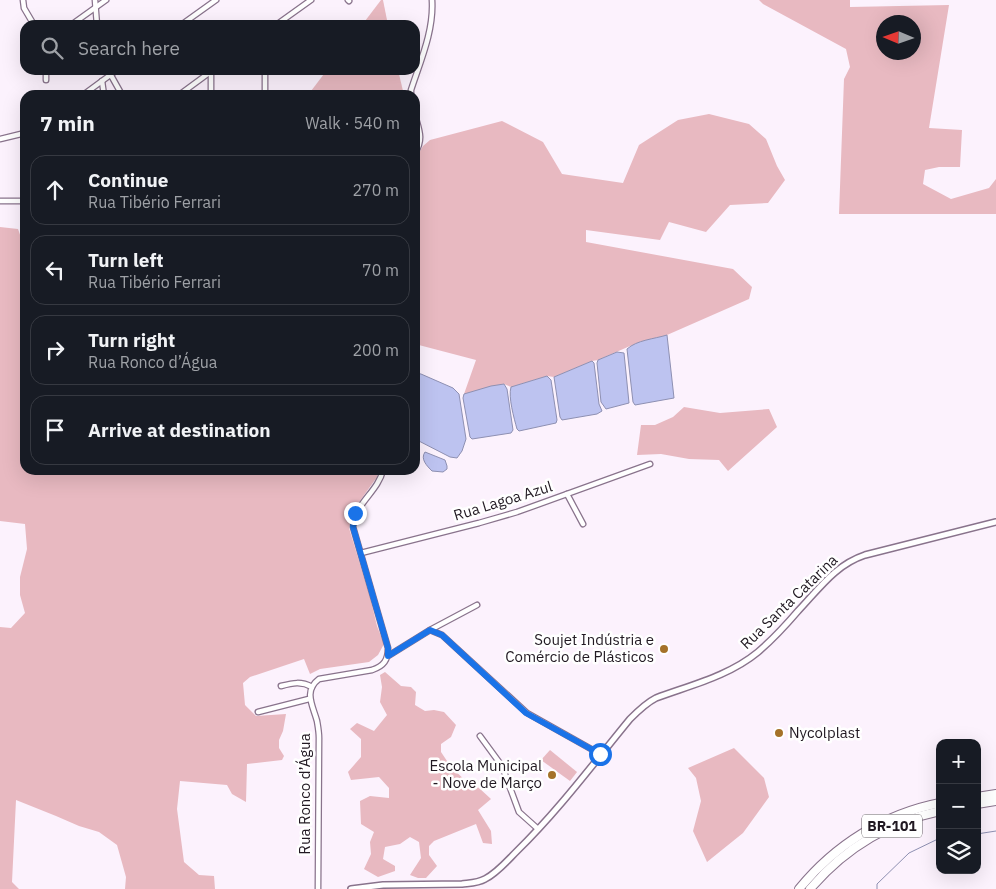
<!DOCTYPE html>
<meta charset="utf-8">
<style>
body{margin:0;font-family:"IBM Plex Sans",sans-serif;background:#242831;color:#f1f3f6}
.controls{position:absolute;right:15px;bottom:15px;display:grid;overflow:hidden;border-radius:10px;box-shadow:0 5px 20px #0002}
.controls button{width:45px;height:45px;display:grid;place-items:center;padding:0;border:0;border-bottom:1px solid #363941;background:#171b24;color:#f1f3f6;font:25px sans-serif}
.compass{position:absolute;left:876px;top:15px;width:45px;height:45px;border-radius:50%;background:#171b24;box-shadow:0 5px 20px #0002;rotate:272deg}
.stop{position:absolute;width:15px;height:15px;margin:-11px;border:4px solid #1a73e8;border-radius:50%;background:#fff}
.stop.end{background:#1a73e8;border-color:#fff;box-shadow:0 1px 5px #0008}
.list{margin:0;padding:0;list-style:none}
h2{display:flex;justify-content:space-between;align-items:center;height:65px;margin:0;padding:0 20px;font-size:21px}
h2 small{font-size:16px;font-weight:400;color:#9ea1a6}
.list li{display:grid;grid-template-columns:32px 1fr auto;gap:15px;align-items:center;box-sizing:border-box;height:70px;margin:0 10px 10px;padding:0 10px;border:1px solid #363941;border-radius:15px}
.list b{display:block;font-size:19px;white-space:nowrap}
.list p{margin:0;font-size:16px;white-space:nowrap;color:#9ea1a6}
.list em{font-size:16px;font-style:normal;color:#9ea1a6}
.icon{flex:none;width:28px;height:28px;fill:none;stroke:currentColor;stroke-width:2;stroke-linecap:round;stroke-linejoin:round}
.map{position:relative;flex:none;width:996px;height:889px;overflow:hidden}
.search{position:absolute;background:#171b24;box-shadow:0 5px 20px #0002;left:20px;top:20px;width:400px;height:55px;display:flex;align-items:center;gap:12px;box-sizing:border-box;padding:0 18px;border-radius:15px;color:#9ea1a6;font-size:19px}
.panel{position:absolute;background:#171b24;box-shadow:0 5px 20px #0002;left:20px;top:90px;width:400px;height:385px;border-radius:15px}
.map>svg:first-child{display:block}
.green{fill:#e8b9c1;fill-rule:evenodd}
.water{fill:#bdc3f0;stroke:#8e90b2}
.lines{fill:none;stroke-linecap:round;stroke-linejoin:round}
.stream{stroke:#8e90b2;stroke-width:1}
.minor-casing{stroke:#89738c;stroke-width:7}
.tertiary-casing{stroke:#89738c;stroke-width:8}
.motorway-casing{stroke:#89738c;stroke-width:10}
.minor{stroke:#fff;stroke-width:4.5}
.tertiary{stroke:#fff;stroke-width:5}
.motorway{stroke:#fff;stroke-width:8}
.route{stroke:#1a73e8;stroke-width:6}
.poi-dot{fill:#a57229;stroke:#fff;stroke-width:2}
.labels{text-anchor:middle;stroke-width:5;stroke-linejoin:round;paint-order:stroke}
.shield{fill:#fff;stroke:#645e64;stroke-width:1}
.shield-label{font-size:14px;font-weight:bold;fill:#211922}
.street-label{font-size:15px;fill:#211922;stroke:#fff}
.poi-label{font-size:15px;fill:#211922;stroke:#fff;text-anchor:end}
</style>
<div class="map">
<svg width="996" height="889" viewBox="0 0 996 889">
<rect width="100%" height="100%" fill="#fcf2fd"/>
<g class="green">
<path d="M381,0H383L388,25H362Z"/>
<path d="M759,0H850V7L949,5L929,128L962,130L960,167H939L925,170L923,184L951,199L989,188L996,179V214H839L844,79L850,67L846,49L763,4ZM884,22H914V52H884Z"/>
<path d="M327,70H398L404,95H308Z"/>
<path d="M709,114L749,124L766,139L777,166L785,180L768,203L730,205L706,232L669,222L660,240L586,230V242L733,269L752,287L749,299L667,335L630,346L598,360L592,361L554,377L547,376L511,387L504,384L464,394L476,360L415,344V263L416,252L415,244V160L423,146L430,140L502,121L543,142L562,174L623,183L639,145L678,120Z"/>
<path d="M0,227L18,229L25,249V335L23,337L25,338V470H378L377,477L352,512L349,528L370,597L377,626L384,644L378,655L369,662L320,669L310,674L304,659L250,677L243,683L245,705L256,716L286,714L283,731L279,740V748L284,756L282,760L247,764L246,802L232,794L227,785L180,781L177,809L184,862L199,875L214,876L215,889H125L126,877L117,845L99,832L79,826L56,816L16,800L12,882L19,889H0V627L11,628L25,613L20,595V577L27,549L25,524L0,521Z"/>
<path d="M684,407L720,413L769,409L777,427L728,471L719,460L689,459L661,454L637,455L641,425H655L673,417Z"/>
<path d="M385,672L401,686L411,687L416,692L415,705L425,711L434,710L444,712L456,725L451,737L441,744V752L451,767L469,784L479,788L491,799L478,810L491,831L492,844L483,843L476,824L434,841L429,846V855L437,866L426,878H418L410,875L421,858L419,842L410,837L400,844L385,847L383,859L395,866V871L378,877L364,869L371,854L370,842L374,832L361,824L360,801L370,796L389,798V788L379,777L351,780L348,772L361,757V739L350,729L357,723L374,731L387,715L380,702L382,687L380,675Z"/>
<path d="M734,748L764,778L769,797L743,833L707,862L693,831L701,801L696,778L688,768Z"/>
<path d="M550,750L577,772L570,781L541,760Z"/>
</g>
<g class="water">
<path d="M667,335L674,398L635,405L633,402L627,349C637,340 654,339 667,335Z"/>
<path d="M617,352L624,353L629,403L606,409L601,402L597,363L598,360Z"/>
<path d="M592,361L594,363L599,404L602,411L597,414L562,420L560,417L554,377Z"/>
<path d="M415,373L421,374L453,388L459,394L466,439L462,451L457,458L450,457L415,439Z"/>
<path d="M547,376L551,380L557,420L556,423L519,431L517,429C514,418 508,397 511,387Z"/>
<path d="M504,384L507,389L513,430L511,433L472,439L470,437L463,398L464,394L491,386Z"/>
<path d="M425,452L445,460L447,466V469L443,472L432,471C427,466 420,459 425,452Z"/>
</g>
<g class="lines">
<g class="stream">
<path d="M977,834L996,831"/>
<path d="M877,889V884L909,853L940,838"/>
</g>
<g class="minor-casing">
<g id="minor">
<path d="M23,0L24,8L34,25"/>
<path d="M95,0L97,25"/>
<path d="M348,0L349,1"/>
<path d="M71,25L106,0"/>
<path d="M181,25L216,0"/>
<path d="M276,25L311,0"/>
<path d="M46,70V80"/>
<path d="M108,70L122,95"/>
<path d="M265,70V95"/>
<path d="M211,72V95"/>
<path d="M102,81L104,95"/>
<path d="M83,95L117,70"/>
<path d="M179,95L213,70"/>
<path d="M411,95V90C420,62 434,31 432,0"/>
<path d="M415,115C419,130 424,139 415,153"/>
<path d="M0,139L25,133"/>
<path d="M0,201H25"/>
<path d="M567,494L583,524"/>
<path d="M361,553L479,523L517,512L650,464"/>
<path d="M430,630L477,605"/>
<path d="M388,656L430,630L442,635L527,713L600,754"/>
<path d="M281,686C293,683 301,681 312,687"/>
<path d="M258,712L309,699"/>
<path d="M480,736L502,766L519,812L538,829"/>
<path d="M318,889L319,738C319,732 318,727 317,721C313,706 303,691 319,679L372,670C384,666 388,660 388,648L353,527C354,504 378,492 383,470"/>
</g>
</g>
<g class="tertiary-casing">
<path id="tertiary" d="M351,889L383,885L462,884C470,883 478,883 485,879C497,873 507,861 517,851C558,811 593,764 630,719C638,711 646,703 656,698C691,685 729,676 758,652C772,640 786,625 798,611C819,589 835,565 865,555L996,522"/>
</g>
<g class="motorway-casing">
<g id="motorway">
<path d="M977,797L996,794"/>
<path d="M977,804L996,801"/>
<path d="M799,889C835,845 884,814 940,803"/>
<path d="M810,889C844,849 888,822 940,811"/>
</g>
</g>
<use href="#minor" class="minor"/>
<use href="#tertiary" class="tertiary"/>
<use href="#motorway" class="motorway"/>
</g>
<g class="lines">
<path class="route" d="M355,513L353,527L388,648V656L430,630L442,635L526,713L600,754"/>
</g>
<g class="poi-dot">
<circle cx="664" cy="649" r="5"/>
<circle cx="779" cy="733" r="5"/>
<circle cx="552" cy="775" r="5"/>
</g>
<g class="labels">
<rect class="shield" x="862" y="814.5" width="60" height="23" rx="4"/>
<g class="shield-label">
<text x="892" y="831">BR-101</text>
</g>
<g class="street-label">
<text transform="translate(503 501) rotate(-17)" y="5">Rua Lagoa Azul</text>
<text transform="translate(789 602) rotate(-44)" y="5">Rua Santa Catarina</text>
<text transform="translate(305 794) rotate(-90)" y="5">Rua Ronco d’Água</text>
</g>
<g class="poi-label">
<text x="654" y="645">Soujet Indústria e<tspan x="654" dy="17">Comércio de Plásticos</tspan></text>
<text x="789" y="738" text-anchor="start">Nycolplast</text>
<text x="542" y="771">Escola Municipal<tspan x="542" dy="17">- Nove de Março</tspan></text>
</g>
</g>
</svg>
<div class="controls">
<button>+</button>
<button>−</button>
<button><svg class="icon" aria-label="layers" viewBox="0 0 24 24"><path d="M12 4l9 5-9 5-9-5zM3 14l9 5 9-5"/></svg></button>
</div>
<svg class="compass" viewBox="-18 -18 36 36"><path d="M0-13l5 13h-10z" fill="#e53935"/><path d="M0 13l5-13h-10z" fill="#9ea1a6"/></svg>
<div class="stop" style="left:600px;top:754px"></div>
<div class="stop end" style="left:355px;top:513px"></div>
<div class="search"><svg class="icon" aria-label="search" viewBox="0 0 24 24"><circle cx="10" cy="10" r="6"/><path d="M15 15l6 6"/></svg>Search here</div>
<section class="panel">
<h2>7 min<small>Walk · 540 m</small></h2>
<ul class="list">
<li><svg class="icon" aria-label="ahead" viewBox="0 0 24 24"><path d="M12 20V5M6 11l6-6 6 6"/></svg><div><b>Continue</b><p>Rua Tibério Ferrari</p></div><em>270 m</em></li>
<li><svg class="icon" aria-label="left" viewBox="0 0 24 24"><path d="M17 20v-9H6M10 6l-5 5 5 5"/></svg><div><b>Turn left</b><p>Rua Tibério Ferrari</p></div><em>70 m</em></li>
<li><svg class="icon" aria-label="right" viewBox="0 0 24 24"><path d="M7 20v-9h11M14 6l5 5-5 5"/></svg><div><b>Turn right</b><p>Rua Ronco d’Água</p></div><em>200 m</em></li>
<li><svg class="icon" aria-label="arrive" viewBox="0 0 24 24"><path d="M6 21V4h12l-3 4 3 4H6"/></svg><div><b>Arrive at destination</b></div></li>
</ul>
</section>
</div>
